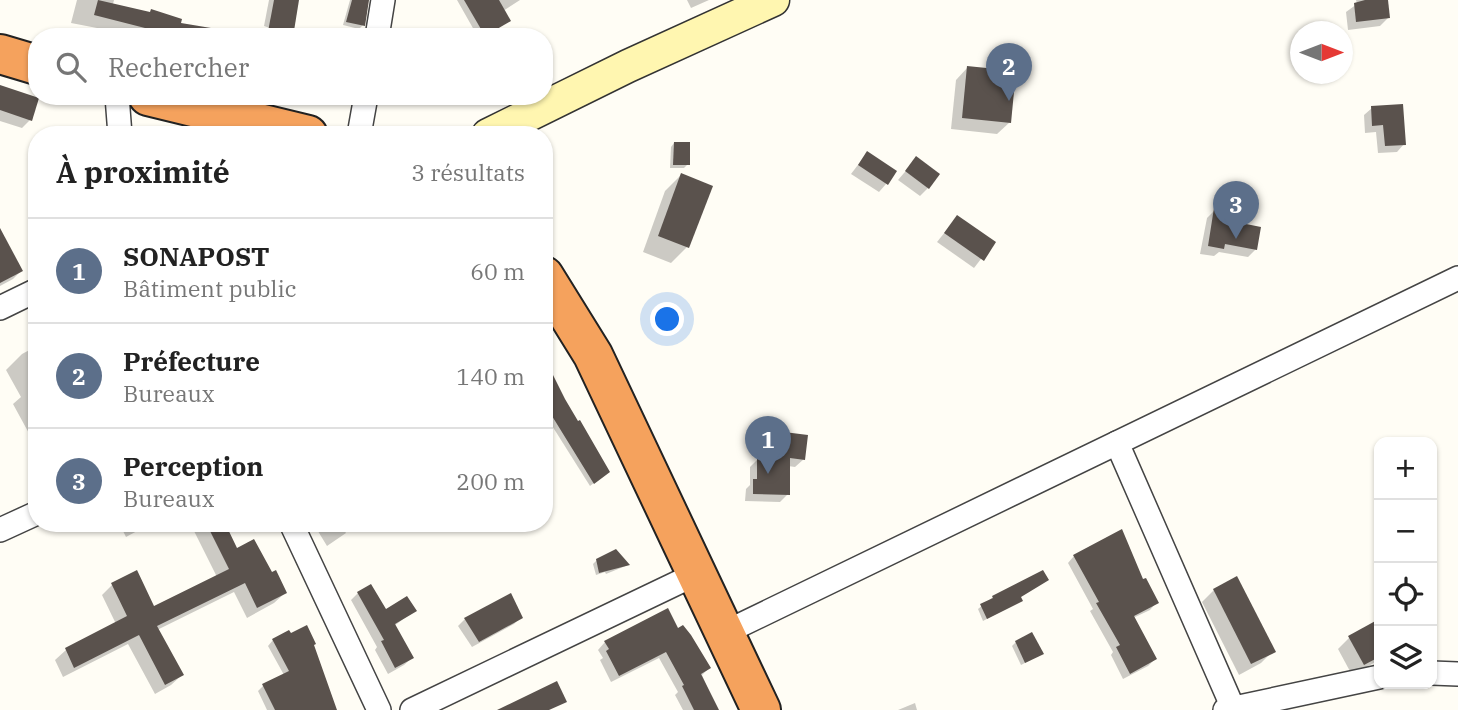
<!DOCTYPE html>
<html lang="fr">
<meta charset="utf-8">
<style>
body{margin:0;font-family:"IBM Plex Serif",serif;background:#f6f6f6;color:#222}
.controls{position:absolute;right:21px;bottom:21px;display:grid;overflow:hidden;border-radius:14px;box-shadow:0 2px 5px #0004}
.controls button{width:63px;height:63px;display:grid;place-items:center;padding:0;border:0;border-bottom:2px solid #e0e0e0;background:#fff;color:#222;font:35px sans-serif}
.compass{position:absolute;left:1290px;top:21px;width:63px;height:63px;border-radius:50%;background:#fff;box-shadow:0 2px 5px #0004;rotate:90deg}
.you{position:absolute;left:668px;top:320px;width:24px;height:24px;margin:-18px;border:5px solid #fff;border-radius:50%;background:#1a73e8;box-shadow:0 0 0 10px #1a73e833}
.badge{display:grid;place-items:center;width:46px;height:46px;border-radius:50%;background:#c4262e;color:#fff;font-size:23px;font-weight:700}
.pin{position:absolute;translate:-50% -58px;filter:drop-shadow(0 2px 4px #0008)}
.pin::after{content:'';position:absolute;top:37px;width:24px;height:21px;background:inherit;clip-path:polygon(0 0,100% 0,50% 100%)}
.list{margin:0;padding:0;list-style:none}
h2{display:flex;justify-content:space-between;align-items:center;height:91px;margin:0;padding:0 28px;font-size:30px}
h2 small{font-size:23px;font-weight:400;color:#767676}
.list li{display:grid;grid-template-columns:46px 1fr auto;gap:21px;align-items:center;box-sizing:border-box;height:105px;padding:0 28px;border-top:2px solid #e0e0e0}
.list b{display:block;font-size:26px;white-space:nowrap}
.list p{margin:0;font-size:23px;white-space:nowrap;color:#767676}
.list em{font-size:23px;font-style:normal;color:#767676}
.icon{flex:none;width:38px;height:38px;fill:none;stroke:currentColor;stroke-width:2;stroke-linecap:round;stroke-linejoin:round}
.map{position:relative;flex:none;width:1458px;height:710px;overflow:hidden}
.search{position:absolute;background:#fff;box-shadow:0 2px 5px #0004;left:28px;top:28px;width:525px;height:77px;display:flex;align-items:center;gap:18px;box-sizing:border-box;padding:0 24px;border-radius:28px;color:#767676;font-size:26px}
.panel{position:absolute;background:#fff;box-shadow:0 2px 5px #0004;left:28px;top:126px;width:525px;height:406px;border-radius:28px}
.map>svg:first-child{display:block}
.shadow{fill:#0003}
.building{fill:#5a524d}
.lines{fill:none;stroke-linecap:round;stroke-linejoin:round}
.street-casing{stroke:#444;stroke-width:26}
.secondary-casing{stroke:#333;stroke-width:35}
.highway-casing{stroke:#222;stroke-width:42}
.street{stroke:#fff;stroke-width:23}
.secondary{stroke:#fff6b0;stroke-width:32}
.highway{stroke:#f5a25d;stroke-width:38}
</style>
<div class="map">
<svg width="1458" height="710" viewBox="0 0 1458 710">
<rect width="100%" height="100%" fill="#fffdf5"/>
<g class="shadow">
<path d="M77,0H114L113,4L179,25L250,37H106L96,34L97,28L71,23Z"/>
<path d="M269,0H298L285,33L264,26Z"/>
<path d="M350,0H368L363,25L359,29L343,25Z"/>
<path d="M457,0H520L503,11L509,20L495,30L499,37H478Z"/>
<path d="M687,0H709L691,8Z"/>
<path d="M1356,0H1386L1388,18L1380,26L1348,30L1346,12L1357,4Z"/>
<path d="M968,67L1010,122L997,134L951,129L956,80Z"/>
<path d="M0,91L30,120L22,128L0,121Z"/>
<path d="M417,96H433L427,102Z"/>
<path d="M1372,108L1404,144L1397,152L1378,153L1376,132L1365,133L1364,115Z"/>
<path d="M674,143L688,164L684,168H670L671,147Z"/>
<path d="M867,153L886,184L879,192L851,174Z"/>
<path d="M916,159L928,188L920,196L898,180Z"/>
<path d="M681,175L687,247L671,263L643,252L665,191Z"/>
<path d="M1215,210L1256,249L1248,257L1219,252L1214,256L1200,254L1207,218Z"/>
<path d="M957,217L994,242L974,268L937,242Z"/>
<path d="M0,232L21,271L13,279L0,286Z"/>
<path d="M37,346V448L13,404L21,397L6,370L22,354Z"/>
<path d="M544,364L604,475L590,486L544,413Z"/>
<path d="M777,433L804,459L795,467L788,466V494L780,502L745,501L746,489L750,485V467L758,459H766L769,441Z"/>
<path d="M119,523H152L126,537Z"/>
<path d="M190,523H223L237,551L272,574L285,593L274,603L247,618L234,592L157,630L182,675L171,685L155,694L128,644L63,677L55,660L66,650L116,624L102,595L112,585L153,608L217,577Z"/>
<path d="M313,523H348L342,527L346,533L327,546Z"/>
<path d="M1074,556L1142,582L1156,603L1150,610L1133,618L1155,659L1148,666L1123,679L1111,655L1113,652L1090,611L1093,609L1068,563Z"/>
<path d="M597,560L628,565L606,574L605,572L596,575L593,564Z"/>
<path d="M1214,590L1273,651L1261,663L1239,675L1202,602Z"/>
<path d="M358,593L385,612L414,611L394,626L412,658L404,665L388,674L375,650L377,647L351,600Z"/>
<path d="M993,597L1019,598L1021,601L983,621L978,609Z"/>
<path d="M521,617L514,624L472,647L458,626L465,619Z"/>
<path d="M1379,621V660L1352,675L1338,649L1349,638Z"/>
<path d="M678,631L709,668L702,675L717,710H683L675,695L678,692L659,658L611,682L600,660L603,658L598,650L605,642Z"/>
<path d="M273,640L312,646L332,710H267L258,691L263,686L284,675L268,646Z"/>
<path d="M1016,642L1042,654L1021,665L1012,646Z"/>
<path d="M915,703L917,710H898Z"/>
</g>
<g class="building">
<path d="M98,0L150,12L151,9L182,19L181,23L211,28V37H142L145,28L94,15Z"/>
<path d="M274,0H299L293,37H267Z"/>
<path d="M352,0H369L365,26L346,22Z"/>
<path d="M464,0H499L511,21L485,36Z"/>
<path d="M1365,0H1388L1390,18L1356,22L1354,3Z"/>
<path d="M967,66L1016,71L1011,123L962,118Z"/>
<path d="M0,85L39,98L32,121L0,110Z"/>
<path d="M1403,104L1406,145L1385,146L1383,125L1372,126L1371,106Z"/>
<path d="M674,142H690V165H673Z"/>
<path d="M867,151L897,171L888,185L858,165Z"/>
<path d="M916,156L940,174L929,189L905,171Z"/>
<path d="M681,173L713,186L689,248L658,236Z"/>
<path d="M1214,208L1232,211L1231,221L1261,227L1257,250L1225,244L1224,249L1208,246Z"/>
<path d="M957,215L996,242L984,261L944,233Z"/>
<path d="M0,228L23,271L0,283Z"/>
<path d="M544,357L565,399L578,421L580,420L610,472L594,484L544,403Z"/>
<path d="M776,431L808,435L805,460L790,458V495L753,494V479H757V457L773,458Z"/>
<path d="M206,523H225L237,548L254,539L272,572L276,570L287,593L257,608L245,583L157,626L184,675L165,685L139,635L74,668L65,648L127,616L111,583L137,570L154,606L229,569Z"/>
<path d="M1122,529L1143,579L1146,578L1159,603L1134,616L1157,659L1130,674L1116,647L1120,645L1096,603L1099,602L1073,555Z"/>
<path d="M616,549L630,565L599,573L596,559Z"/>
<path d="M1043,570L1049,580L1021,597L1023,601L987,619L980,604L993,598L992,596Z"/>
<path d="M1237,576L1276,652L1251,664L1213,589Z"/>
<path d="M371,584L386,609L407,596L417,611L395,624L414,658L395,668L381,641L384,640L357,592Z"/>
<path d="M511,593L523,618L479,642L464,618Z"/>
<path d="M668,608L678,628L683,625L691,635L711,668L701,674L719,710H694L682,686L684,685L666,652L619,676L606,651L609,649L604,641Z"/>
<path d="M1379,619V657L1364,665L1348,636Z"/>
<path d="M307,625L316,644L314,645L337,710H275L262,684L289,671L272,639L289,630L291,633Z"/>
<path d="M1032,632L1044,654L1025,663L1015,641Z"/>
<path d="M557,681L567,702L549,710H497Z"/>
</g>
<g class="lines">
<g class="street-casing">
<g id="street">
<path d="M377,37L383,0"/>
<path d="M117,96L120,135"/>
<path d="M359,135L366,96"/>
<path d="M0,308L37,290"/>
<path d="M1117,443L1233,708"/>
<path d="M291,523L379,710"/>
<path d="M0,530L37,513"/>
<path d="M724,633L1458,278"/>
<path d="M1432,673L1458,674"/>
<path d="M412,710L696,574"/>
<path d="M1225,710L1379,677"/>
</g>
</g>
<g class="secondary-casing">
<path id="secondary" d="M488,135L628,66L773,0"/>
</g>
<g class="highway-casing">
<g id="highway">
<path d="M0,54L37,65"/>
<path d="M148,96L308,135"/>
<path d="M544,276L593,355L761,710"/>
</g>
</g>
<use href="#street" class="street"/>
<use href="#secondary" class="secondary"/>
<use href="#highway" class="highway"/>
</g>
</svg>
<div class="controls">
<button>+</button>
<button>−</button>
<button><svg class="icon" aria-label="locate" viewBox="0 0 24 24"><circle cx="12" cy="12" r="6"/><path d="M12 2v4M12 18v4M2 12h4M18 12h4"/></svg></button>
<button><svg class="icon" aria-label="layers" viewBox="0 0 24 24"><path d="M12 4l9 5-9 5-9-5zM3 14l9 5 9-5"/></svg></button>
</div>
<svg class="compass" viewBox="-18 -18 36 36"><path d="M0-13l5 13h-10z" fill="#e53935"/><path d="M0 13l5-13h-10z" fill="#767676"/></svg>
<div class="you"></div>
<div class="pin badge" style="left:768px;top:474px;background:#5c6f8a">1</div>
<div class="pin badge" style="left:1009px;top:101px;background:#5c6f8a">2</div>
<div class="pin badge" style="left:1236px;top:239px;background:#5c6f8a">3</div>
<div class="search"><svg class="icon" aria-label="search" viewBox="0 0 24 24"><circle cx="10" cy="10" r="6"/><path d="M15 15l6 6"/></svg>Rechercher</div>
<section class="panel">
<h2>À proximité<small>3 résultats</small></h2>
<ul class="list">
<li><span class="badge" style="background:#5c6f8a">1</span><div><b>SONAPOST</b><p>Bâtiment public</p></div><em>60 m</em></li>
<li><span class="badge" style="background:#5c6f8a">2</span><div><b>Préfecture</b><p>Bureaux</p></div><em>140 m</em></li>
<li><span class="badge" style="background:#5c6f8a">3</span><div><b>Perception</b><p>Bureaux</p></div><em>200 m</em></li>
</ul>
</section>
</div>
